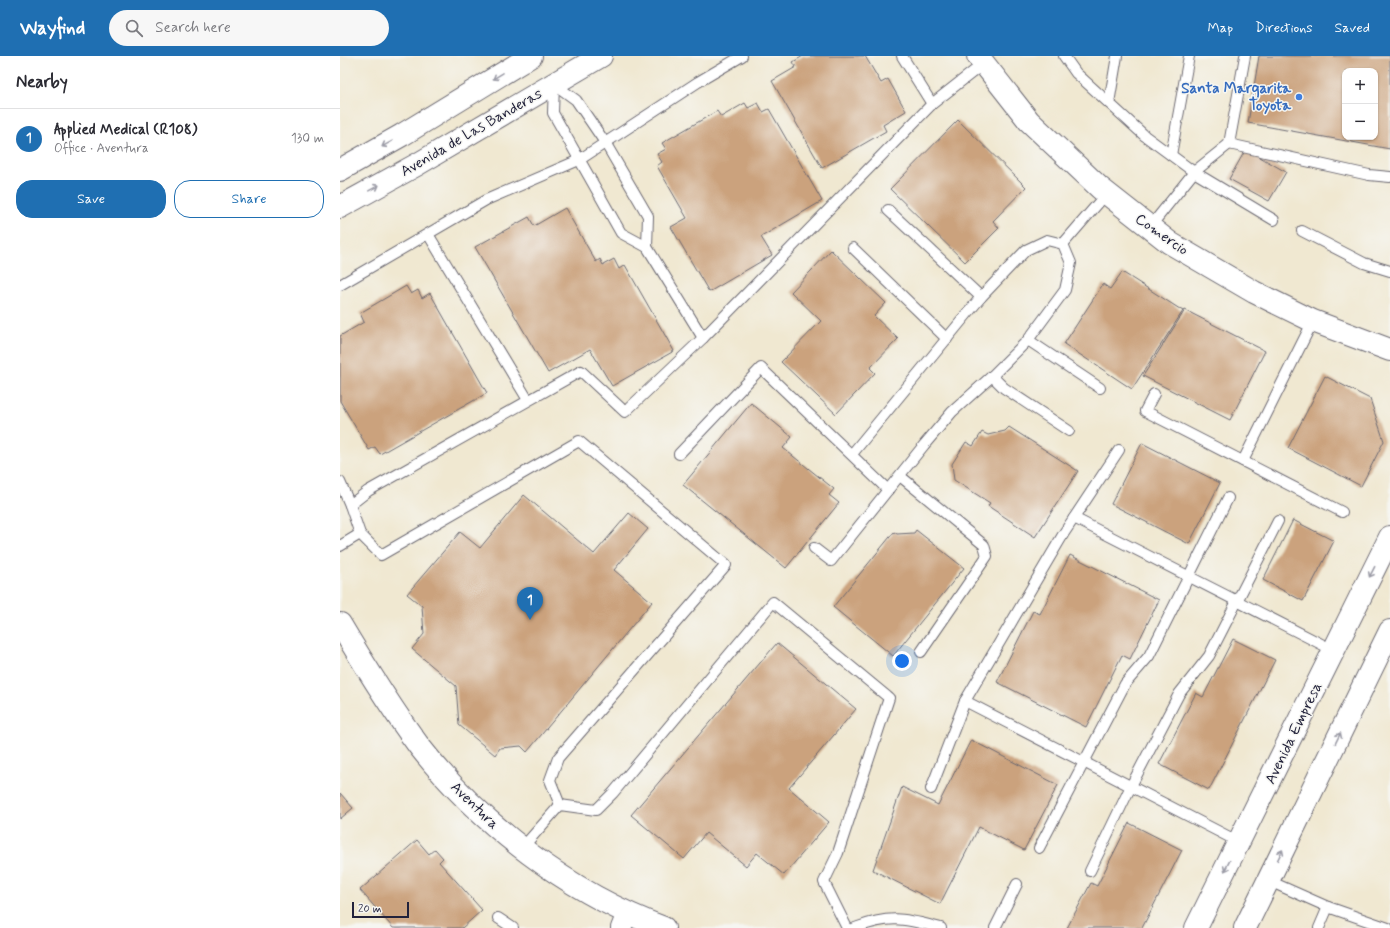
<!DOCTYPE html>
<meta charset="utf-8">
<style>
body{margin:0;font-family:Mynerve,sans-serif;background:#f7f7f7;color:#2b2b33}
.controls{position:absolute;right:12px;top:12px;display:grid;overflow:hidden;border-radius:8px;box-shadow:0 1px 3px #0004}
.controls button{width:36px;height:36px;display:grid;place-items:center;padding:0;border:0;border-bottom:1px solid #e1e1e2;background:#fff;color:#2b2b33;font:20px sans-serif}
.scale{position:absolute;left:12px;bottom:10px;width:57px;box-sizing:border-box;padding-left:4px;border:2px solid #22223b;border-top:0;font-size:11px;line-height:14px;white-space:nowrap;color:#22223b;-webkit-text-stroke:3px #f6f6f2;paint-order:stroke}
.you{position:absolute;left:562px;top:605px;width:14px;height:14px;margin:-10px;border:3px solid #fff;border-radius:50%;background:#1a73e8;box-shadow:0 0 0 6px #1a73e833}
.badge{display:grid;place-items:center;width:26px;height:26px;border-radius:50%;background:#1f6fb2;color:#fff;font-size:13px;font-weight:700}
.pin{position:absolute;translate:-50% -33px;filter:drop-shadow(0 1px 2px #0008)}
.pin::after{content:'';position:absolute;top:21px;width:14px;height:12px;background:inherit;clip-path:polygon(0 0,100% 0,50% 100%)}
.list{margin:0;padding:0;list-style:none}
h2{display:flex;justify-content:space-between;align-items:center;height:52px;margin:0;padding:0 16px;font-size:17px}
h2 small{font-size:13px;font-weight:400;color:#7c7c81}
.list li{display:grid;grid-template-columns:26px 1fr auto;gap:12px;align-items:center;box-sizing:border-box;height:60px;padding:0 16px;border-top:1px solid #e1e1e2}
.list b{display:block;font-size:15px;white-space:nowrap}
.list p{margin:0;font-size:13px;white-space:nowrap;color:#7c7c81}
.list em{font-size:13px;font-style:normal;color:#7c7c81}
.actions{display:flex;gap:8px;padding:12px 16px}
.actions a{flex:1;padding:9px 0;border:1px solid #1f6fb2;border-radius:16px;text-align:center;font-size:14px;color:#1f6fb2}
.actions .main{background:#1f6fb2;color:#fff}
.icon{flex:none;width:22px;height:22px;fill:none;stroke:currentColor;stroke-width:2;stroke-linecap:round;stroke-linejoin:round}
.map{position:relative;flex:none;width:1050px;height:872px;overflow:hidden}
header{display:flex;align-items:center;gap:24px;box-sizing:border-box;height:56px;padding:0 20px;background:#1f6fb2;color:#fff}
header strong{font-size:19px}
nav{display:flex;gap:22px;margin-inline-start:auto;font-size:14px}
.search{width:280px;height:36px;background:#f7f7f7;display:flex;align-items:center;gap:10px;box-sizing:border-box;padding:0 14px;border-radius:22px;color:#7c7c81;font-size:15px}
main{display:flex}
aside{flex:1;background:#fff}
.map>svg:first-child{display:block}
.building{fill:#cba27d;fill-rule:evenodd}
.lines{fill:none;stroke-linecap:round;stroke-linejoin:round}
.lane-casing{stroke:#6a6770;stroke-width:12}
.street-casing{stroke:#6a6770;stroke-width:22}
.secondary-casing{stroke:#6a6770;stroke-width:24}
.lane{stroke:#fff;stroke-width:10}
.street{stroke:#fff;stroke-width:20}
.secondary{stroke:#fff;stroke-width:22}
.oneway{stroke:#9c9ca7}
.shop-dot{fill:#3f7fe0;stroke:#f6f6f2;stroke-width:1.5}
.labels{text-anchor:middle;stroke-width:3;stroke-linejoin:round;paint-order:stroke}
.shop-label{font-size:15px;font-weight:bold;fill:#366cbe;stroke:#f6f6f2;text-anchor:end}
.street-label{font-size:15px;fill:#22223b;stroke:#f6f6f2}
</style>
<header>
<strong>Wayfind</strong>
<div class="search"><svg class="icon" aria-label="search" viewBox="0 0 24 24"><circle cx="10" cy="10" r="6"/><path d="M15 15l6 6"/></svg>Search here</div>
<nav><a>Map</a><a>Directions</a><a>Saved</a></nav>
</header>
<main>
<aside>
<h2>Nearby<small></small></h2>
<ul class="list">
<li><span class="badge">1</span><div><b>Applied Medical (R108)</b><p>Office · Aventura</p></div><em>130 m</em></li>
</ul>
<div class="actions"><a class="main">Save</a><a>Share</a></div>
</aside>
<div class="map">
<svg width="1050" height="872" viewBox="0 0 1050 872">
<rect width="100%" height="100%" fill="#f6f6f2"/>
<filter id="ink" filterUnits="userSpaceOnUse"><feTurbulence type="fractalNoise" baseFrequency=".025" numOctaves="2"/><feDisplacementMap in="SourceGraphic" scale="8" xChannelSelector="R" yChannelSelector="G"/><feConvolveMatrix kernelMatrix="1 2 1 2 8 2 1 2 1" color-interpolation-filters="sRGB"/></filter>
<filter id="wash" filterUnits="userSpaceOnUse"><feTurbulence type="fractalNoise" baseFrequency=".012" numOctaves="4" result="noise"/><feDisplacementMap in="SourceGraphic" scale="16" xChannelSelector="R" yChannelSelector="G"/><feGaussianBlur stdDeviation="0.9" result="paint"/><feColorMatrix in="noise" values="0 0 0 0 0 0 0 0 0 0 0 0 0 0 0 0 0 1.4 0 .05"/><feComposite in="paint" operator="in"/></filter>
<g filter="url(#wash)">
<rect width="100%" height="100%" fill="#f0e8d1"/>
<g id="blocks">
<g class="building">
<path d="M463,0H525L541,27L548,23L566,55L543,69L546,75L482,112L432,25L456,11L453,6Z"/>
<path d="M919,0H1050V93L908,67ZM1005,15H1035V81H1005Z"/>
<path d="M405,47L408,52L418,47L423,56L429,53L482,145L421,181L432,199L369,236L331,171L347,162L317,110L322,106L317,98L326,93L322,87L377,55L381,61Z"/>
<path d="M618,64L686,131L653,165L659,172L625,206L550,133Z"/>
<path d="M906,93L946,116L929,145L889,123Z"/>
<path d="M225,152L256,206L260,203L263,209L274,203L279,213L285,209L334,295L272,330L250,293L208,317L135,191L189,161L194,170Z"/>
<path d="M491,194L546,247L534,260L558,283L530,312L535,317L496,358L441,306L481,265L451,236Z"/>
<path d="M782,216L843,255L792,333L724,288L763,228L770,233Z"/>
<path d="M66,230L71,238L78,234L82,242L90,237L147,337L40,398L35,391L29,394L0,345V280L24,266L20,257Z"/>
<path d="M845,254L925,295L890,364L803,320Z"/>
<path d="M985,320L1030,343L1044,385L1021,430L948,392Z"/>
<path d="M411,347L452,381L443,392L494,433L489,439L499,447L446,512L343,429Z"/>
<path d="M669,371L738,415L695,481L648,450L650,447L614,424L612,408L626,386L633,390L642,376L648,379L665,375Z"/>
<path d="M802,387L880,427L849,488L771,448Z"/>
<path d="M184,439L254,498L289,457L308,473L274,514L312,546L187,696L181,690L160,692L155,699L119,669L116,630L72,593L84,578L82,550L67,538L120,476L140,492Z"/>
<path d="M953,464L994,485L963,545L923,524Z"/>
<path d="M576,474L624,512L553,600L493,551L554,476L557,478L574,477Z"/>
<path d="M730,499L819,544L790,603L782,599L746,671L657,626L693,555L700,558Z"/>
<path d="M893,583L935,604L869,734L819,708L856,637L863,641Z"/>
<path d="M437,587L516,653L449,732L489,766L444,819L417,797L406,810L366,777L344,803L291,759Z"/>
<path d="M631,684L718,729L684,794L639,771L600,848L533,814L562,731L598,749Z"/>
<path d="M0,737L13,752L0,763Z"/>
<path d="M789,767L842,794L802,872H727L751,827L757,830Z"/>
<path d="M77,784L89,798L95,793L103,802L99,806L142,854L122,872H53L20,834Z"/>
</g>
</g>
</g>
<g filter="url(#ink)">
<use href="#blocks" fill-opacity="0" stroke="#6a6770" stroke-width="1"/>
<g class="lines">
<g class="lane-casing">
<g id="lane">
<path d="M562,0L592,48"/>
<path d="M724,0L736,17L805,80L854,116L934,164"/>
<path d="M214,28L213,57L281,177L307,191L363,282"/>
<path d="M214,28L236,44L266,88L308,160L307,191"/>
<path d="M769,47L777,0"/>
<path d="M889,88L1029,119L1050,121"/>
<path d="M831,99L849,0"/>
<path d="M548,154L641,241"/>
<path d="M810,171L854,116L889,88L905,0"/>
<path d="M962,175L1024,207L1050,215"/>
<path d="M88,178L188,344"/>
<path d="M723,188L767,137"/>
<path d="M513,192L607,283"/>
<path d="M0,229L146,144L239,104L358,26L402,0"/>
<path d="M688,284L760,332"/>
<path d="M652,320L664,332L729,375"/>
<path d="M814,338L805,355L1002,456"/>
<path d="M339,398L421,312L548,434"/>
<path d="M903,405L973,265"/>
<path d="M560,420L644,489L647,500L581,596"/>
<path d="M0,426L10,449L20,478L41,499L239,385L386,509L218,702L210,724L220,749"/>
<path d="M10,449L28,435L241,315L285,356L363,282L592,48L643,8"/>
<path d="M734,462L993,594"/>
<path d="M0,490L20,478"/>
<path d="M474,492L491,505L584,389L612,356L652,320L688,284L725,234L731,207L723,188L707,184L686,194L641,241L512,398"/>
<path d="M625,645L899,786"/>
<path d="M591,733L625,645L724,477L779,394"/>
<path d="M220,749L256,754L273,737L433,546L549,642L498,797L484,826L507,872"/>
<path d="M183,791L220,749"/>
<path d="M699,792L785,628L809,600L888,442"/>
<path d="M750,815L791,730L839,638L869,600L938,465"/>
<path d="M927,824L988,851L1048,872"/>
<path d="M158,862L173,872"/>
<path d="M515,872C552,858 565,863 601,872"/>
<path d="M655,872L677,828"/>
<path d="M979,872L988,851"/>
</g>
</g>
<g class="street-casing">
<path id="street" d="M281,872L287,857"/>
</g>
<g class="secondary-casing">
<g id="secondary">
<path d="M638,0L689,65L760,132L830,187L914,236L973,265L1050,294"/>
<path d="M0,114L62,79L191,0"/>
<path d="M0,151L78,108L261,0"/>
<path d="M0,568C25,610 50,651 79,690C141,769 229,837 324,872"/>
<path d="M856,872L1050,481"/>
<path d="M905,872L1050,575"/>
</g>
</g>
<use href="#lane" class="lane"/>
<use href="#street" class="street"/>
<use href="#secondary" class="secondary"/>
</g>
<defs><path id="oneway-shaft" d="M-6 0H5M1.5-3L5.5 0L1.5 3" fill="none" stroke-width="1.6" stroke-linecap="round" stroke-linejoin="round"/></defs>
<g class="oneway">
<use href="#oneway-shaft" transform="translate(158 20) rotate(148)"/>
<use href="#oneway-shaft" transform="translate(47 88) rotate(151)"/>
<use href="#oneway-shaft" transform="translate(34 132) rotate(-29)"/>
<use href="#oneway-shaft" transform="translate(1032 516) rotate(117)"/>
<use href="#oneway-shaft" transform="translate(998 682) rotate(-64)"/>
<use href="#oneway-shaft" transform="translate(940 799) rotate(-64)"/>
<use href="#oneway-shaft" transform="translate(887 810) rotate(117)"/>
</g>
</g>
<circle class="shop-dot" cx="959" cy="41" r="4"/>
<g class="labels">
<g class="shop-label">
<text x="951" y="37">Santa Margarita<tspan x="951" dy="17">Toyota</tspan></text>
</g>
<g class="street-label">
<text transform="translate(131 76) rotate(-30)" y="5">Avenida de Las Banderas</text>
<text transform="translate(822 178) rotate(35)" y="5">Comercio</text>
<text transform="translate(953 677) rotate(-64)" y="5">Avenida Empresa</text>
<text transform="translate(135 749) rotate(44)" y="5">Aventura</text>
</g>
</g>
</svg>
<div class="controls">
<button>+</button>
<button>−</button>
</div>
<div class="scale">20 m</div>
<div class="you"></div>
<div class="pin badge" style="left:190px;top:564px">1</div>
</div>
</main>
